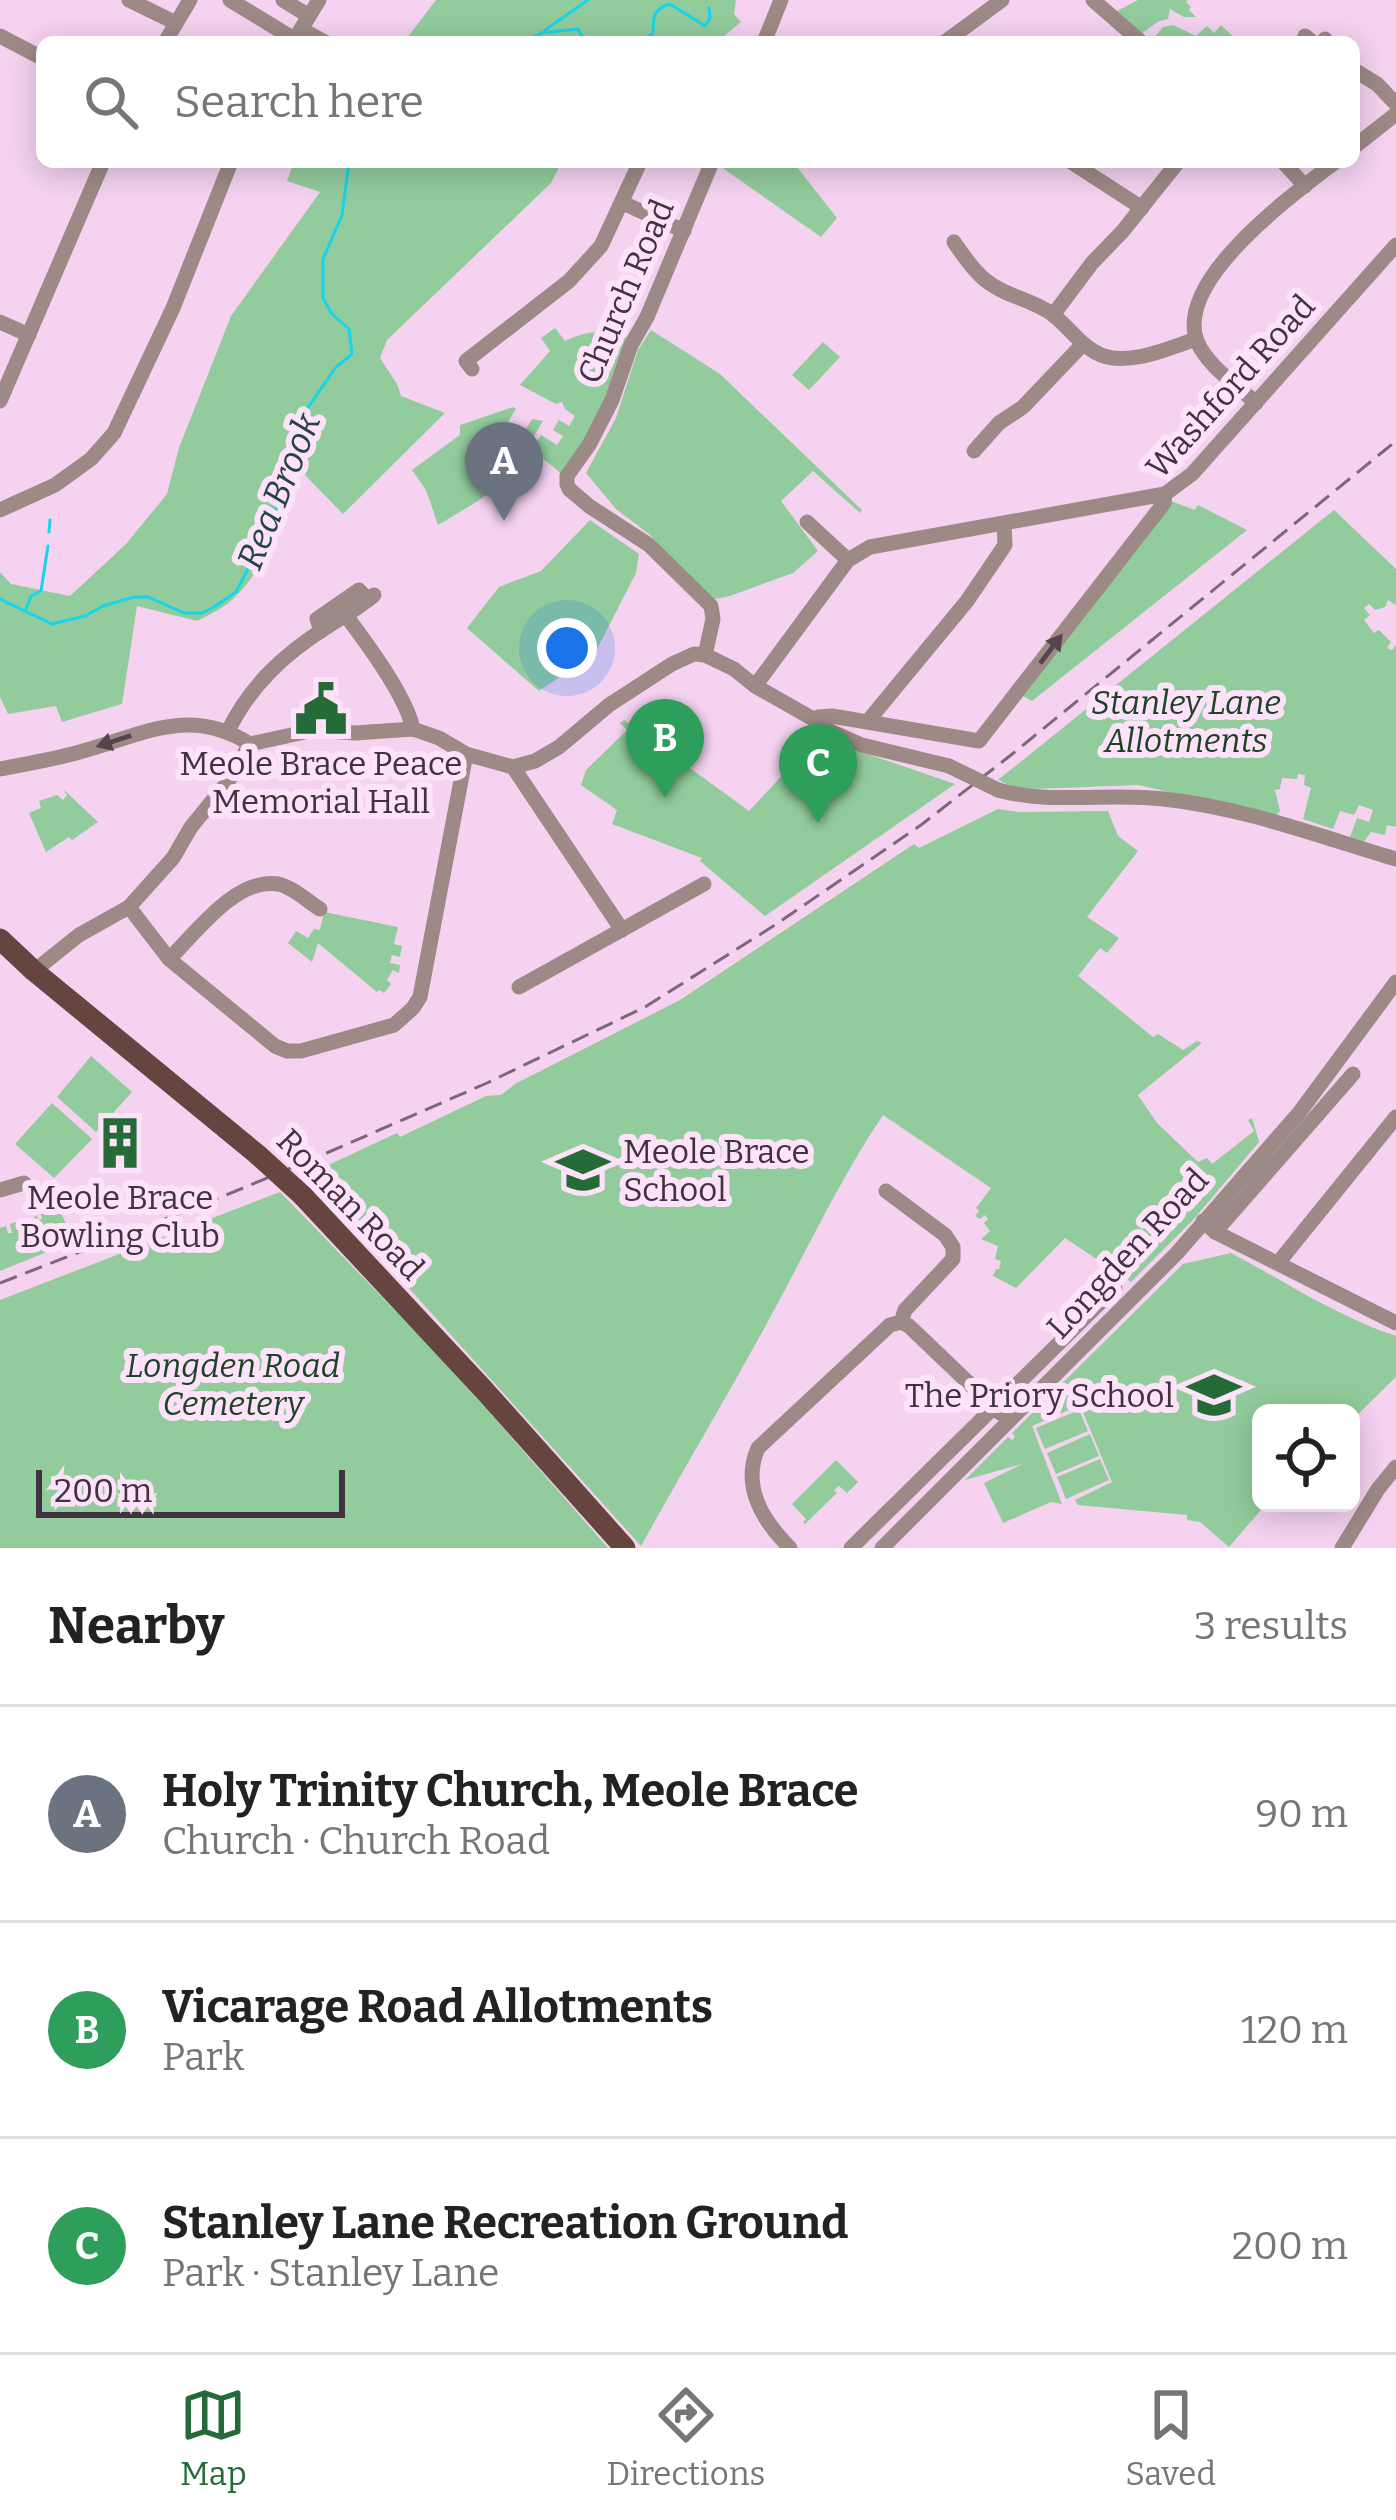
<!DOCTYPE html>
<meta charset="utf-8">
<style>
body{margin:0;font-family:Bitter,serif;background:#f2f2f2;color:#222}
.controls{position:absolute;right:36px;bottom:36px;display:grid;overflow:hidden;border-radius:18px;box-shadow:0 6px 30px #0003}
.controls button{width:108px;height:108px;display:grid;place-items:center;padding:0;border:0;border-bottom:3px solid #e0e0e0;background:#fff;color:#222;font:60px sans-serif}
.scale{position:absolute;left:36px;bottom:30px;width:309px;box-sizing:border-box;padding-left:12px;border:6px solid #40333f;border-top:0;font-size:33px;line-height:42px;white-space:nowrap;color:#40333f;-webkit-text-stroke:9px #fde2fa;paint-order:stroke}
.you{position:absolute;left:567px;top:648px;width:42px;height:42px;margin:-30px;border:9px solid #fff;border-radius:50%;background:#1a73e8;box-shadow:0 0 0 18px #1a73e833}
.badge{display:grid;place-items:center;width:78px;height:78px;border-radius:50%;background:#246b37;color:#fff;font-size:39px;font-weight:700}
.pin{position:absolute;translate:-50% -99px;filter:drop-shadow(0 3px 6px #0008)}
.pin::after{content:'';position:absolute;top:63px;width:42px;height:36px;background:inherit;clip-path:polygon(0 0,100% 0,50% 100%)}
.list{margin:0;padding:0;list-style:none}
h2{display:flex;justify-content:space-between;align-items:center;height:156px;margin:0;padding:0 48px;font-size:51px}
h2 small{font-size:39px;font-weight:400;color:#767676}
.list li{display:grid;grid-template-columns:78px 1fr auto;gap:36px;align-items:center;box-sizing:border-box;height:216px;padding:0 48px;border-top:3px solid #e0e0e0}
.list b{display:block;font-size:45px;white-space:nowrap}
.list p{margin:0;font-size:39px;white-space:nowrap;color:#767676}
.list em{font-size:39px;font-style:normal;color:#767676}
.icon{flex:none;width:66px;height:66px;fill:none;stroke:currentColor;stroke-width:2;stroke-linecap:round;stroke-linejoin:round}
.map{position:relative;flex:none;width:1396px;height:1548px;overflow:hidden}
.search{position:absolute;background:#fff;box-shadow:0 6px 30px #0003;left:36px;right:36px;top:36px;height:132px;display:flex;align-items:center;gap:30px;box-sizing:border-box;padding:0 42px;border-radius:18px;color:#767676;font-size:45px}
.sheet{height:804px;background:#fff}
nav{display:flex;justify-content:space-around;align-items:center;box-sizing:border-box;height:168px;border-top:3px solid #e0e0e0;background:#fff;font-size:33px;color:#767676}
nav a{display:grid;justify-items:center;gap:6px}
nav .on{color:#246b37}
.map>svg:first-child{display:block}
.green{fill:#92cc9c}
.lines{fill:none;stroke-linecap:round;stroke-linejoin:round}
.stream{stroke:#17d5ec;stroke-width:3}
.minor{stroke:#9d8a86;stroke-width:15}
.major{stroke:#664540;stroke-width:21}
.rail{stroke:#7c687a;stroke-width:3;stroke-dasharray:18 9;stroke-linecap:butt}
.minor-bridge{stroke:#9d8a86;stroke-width:15}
.major-bridge{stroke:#664540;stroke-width:21}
.oneway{fill:#53444d}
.labels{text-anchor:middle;stroke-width:12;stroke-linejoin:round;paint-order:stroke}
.street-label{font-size:33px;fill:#40333f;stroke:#fde2fa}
.park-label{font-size:33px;font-style:italic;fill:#1d4225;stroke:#fde2fa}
.poi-label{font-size:33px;fill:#40333f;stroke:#fde2fa}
.water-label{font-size:36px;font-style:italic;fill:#284347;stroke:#fde2fa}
</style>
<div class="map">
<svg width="1396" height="1548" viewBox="0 0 1396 1548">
<rect width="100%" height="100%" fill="#f4d2f0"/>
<g class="green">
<path d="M436,0H736L734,14L741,22L717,42H404Z"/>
<path d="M1138,0H1188L1186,2L1191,7L1189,10L1196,17H1184L1170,9L1168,19L1159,21L1141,34L1115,12Z"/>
<path d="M1173,25L1196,36L1207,26L1214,33L1221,25L1239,42H1150L1163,27Z"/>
<path d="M294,162H562L551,183L387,340L380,358L397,384L401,396L445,413L343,514L299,469C287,508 267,566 237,595C226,607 211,614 197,621L137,606L122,704L62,722L56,706L8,714L0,697V572L11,584L70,596L126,544L167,494L179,448L231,316L320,192L287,181Z"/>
<path d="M723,162H793L837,218L821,237L724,169Z"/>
<path d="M555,328L565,341C588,330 605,329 628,338L607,403L562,474L532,450C509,485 473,504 438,525L426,490L412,470L460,435V425L513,407L516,409L505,427L521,437L532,419L543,421L531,441L536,443L541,435L557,445L563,436L553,430L559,420L569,426L575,416L565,409L562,402L556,404L520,385L550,351L541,338Z"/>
<path d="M651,330L720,374L862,510L860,513L813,471L781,501L818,551L793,573L730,596L710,600L649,534L616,509L586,473L616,418L638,350Z"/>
<path d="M823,342L840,357L809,390L792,375Z"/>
<path d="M1171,501L1195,510L1198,505L1247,530L1032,701L1023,696Z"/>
<path d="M1334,510L1396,569V605L1388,600L1385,607L1375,610L1369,604L1364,608L1370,615L1364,620L1374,633L1379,630L1391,642L1387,648L1392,650L1396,645V827L1387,825L1385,835L1371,832L1362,844L1349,840L1357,818L1369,822L1373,810L1359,805L1354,815L1340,811L1333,829L1303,819L1311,788L1304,785L1305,775L1298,774L1297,779L1282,778L1280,789L1275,790L1280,811L1275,817L1139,785L1033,789L1011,786L998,780Z"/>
<path d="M590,520L639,554L636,573L595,653L539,691L467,628L499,587L541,571Z"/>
<path d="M624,720L749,811L818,737L955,784L765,916L700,861L702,858L612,824L617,810L581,785L586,770L627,730L620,723Z"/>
<path d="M63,789L98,822L72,840L69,837L46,852L29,813L41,808L39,801L57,795L63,800L67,795Z"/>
<path d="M998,809L1018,812L1108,811L1118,836L1138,851L1087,917L1119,938L1107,953L1100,948L1078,976L1153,1037L1158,1034L1183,1050L1197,1041L1202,1043L1138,1095L1157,1123L1198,1162L1207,1158L1212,1164L1254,1131L1248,1120L1252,1118L1259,1142L1194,1219L1131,1282L1065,1238L1016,1288L993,1276L996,1269H999L1001,1261L995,1259L998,1246L981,1239L990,1231L984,1223L988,1219L985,1215L980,1219L975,1216L979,1211L976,1208L991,1188L883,1115C838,1182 804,1256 765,1327C725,1400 682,1472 641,1546L307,1175L397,1133L400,1137L486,1096L501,1095L515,1084L680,1000L914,844L919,848Z"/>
<path d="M324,912L398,927L394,944L402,946L400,957L392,955L390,963L400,965L399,973L393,970L387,980L391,984L384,993L379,990L377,992L318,943L312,962L288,943L296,931L308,938L314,929L320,930Z"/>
<path d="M91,1056L132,1092L96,1132L57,1097Z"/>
<path d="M52,1103L92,1139L54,1178L15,1144Z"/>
<path d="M280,1192L450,1367L608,1548H0V1300Z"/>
<path d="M54,1210L61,1213L74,1241L0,1271V1228L6,1226L8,1233H12L10,1224L27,1219L29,1222L37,1215L38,1220L42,1219L41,1214Z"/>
<path d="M1231,1253C1286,1282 1338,1317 1396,1336V1377L1351,1421V1413H1261V1503H1267L1229,1547L1200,1522L1187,1520V1515L1078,1505L1075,1500L1112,1482L1080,1405L1032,1426L1062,1504L1051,1502L1003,1523L984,1483L1022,1464L965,1480L1008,1437L1012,1440L1015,1437L1012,1433L1183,1264Z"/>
<path d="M1079,1410L1088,1431L1045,1449L1036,1428Z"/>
<path d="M1090,1434L1099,1456L1056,1474L1047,1453Z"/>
<path d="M1100,1459L1109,1480L1066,1499L1057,1477Z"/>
<path d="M836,1460L858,1482L847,1493L839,1486L834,1490L837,1493L805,1524L803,1522L806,1519L792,1504Z"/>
</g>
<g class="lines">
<g class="stream">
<path d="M545,30L588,0"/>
<path d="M525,42L541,33L578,29L585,42"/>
<path d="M643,42L653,33C653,16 653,9 670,4L705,26L710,18L709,8"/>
<path d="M49,532L50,520"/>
<path d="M0,599L52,624L85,616L103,606L134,597H148L184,613H202L214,607L236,592L266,534L293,466L297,439L309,406L336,367L352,354L349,329L332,314L323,298V259L342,215L349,162"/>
<path d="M26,609L31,596L41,591L48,546"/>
</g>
<g class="minor">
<path d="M129,0L176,23"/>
<path d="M230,0L294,39"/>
<path d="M283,0L309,16"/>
<path d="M1093,0L1140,41"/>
<path d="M301,29L325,42"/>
<path d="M0,36L42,58"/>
<path d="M1305,36L1312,42"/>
<path d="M165,42L190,0"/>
<path d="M293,42L319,0"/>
<path d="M764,42L781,0"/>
<path d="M945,42L1002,0"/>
<path d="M1323,42L1325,39"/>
<path d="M1354,70L1377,84L1396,104"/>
<path d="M1354,147L1396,114"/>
<path d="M1071,162L1142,208"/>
<path d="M1283,162L1305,186"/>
<path d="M623,203L684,231"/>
<path d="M954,242C963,255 972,269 984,279C1004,296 1031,299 1052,314C1072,329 1086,355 1113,358C1140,361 1171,348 1196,339"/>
<path d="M1053,315L1092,263L1122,232L1178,162"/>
<path d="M0,322L29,335"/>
<path d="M472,369L466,361L569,281L601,246L640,162"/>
<path d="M0,401L103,162"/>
<path d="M1256,403C1237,385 1207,366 1197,341C1174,280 1294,194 1335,162"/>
<path d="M974,451L999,423L1023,407L1083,344"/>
<path d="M0,510L55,485L91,459L114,433L173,308L231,162"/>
<path d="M807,522L848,560"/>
<path d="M347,617C368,645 406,696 413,729"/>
<path d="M321,631L317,619L359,590L368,600"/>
<path d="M705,655L713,619L711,606L649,545L589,506L569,489L567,484V476L589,445L612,400L631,345L647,317L712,162"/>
<path d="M755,686L848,560L870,547L1165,494"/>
<path d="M815,720L830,731L862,745L949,766"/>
<path d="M868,721L967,601L1005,545L1004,524"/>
<path d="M228,731C250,686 284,654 327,627C343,616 359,608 374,595"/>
<path d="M513,767L622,930"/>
<path d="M0,769C25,764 51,760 76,753C139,737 187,704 250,744"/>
<path d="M998,790C1052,805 1108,792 1164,799C1245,808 1318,836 1396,859"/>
<path d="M129,907L169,959L275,1046L287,1051H301L394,1025L413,1008L420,997L466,754"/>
<path d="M169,959C196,933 236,877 278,884C293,887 307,901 320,909"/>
<path d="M34,971L79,935L129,907L173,858L191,827L227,783L250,744L314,730L355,733L413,729L439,738L466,754L513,767L535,761L559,747L609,705L672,664L694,654L705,655L734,669L755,686L815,720L818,717L832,716L979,741L1164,503L1165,494L1192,474L1396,245"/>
<path d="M519,987L704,884"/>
<path d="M0,1190L24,1183"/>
<path d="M1203,1221L1215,1232L1251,1250L1396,1323"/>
<path d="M1215,1232L1353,1074"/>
<path d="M1278,1263L1396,1117"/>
<path d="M901,1322L909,1326L1000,1413"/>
<path d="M790,1548C763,1521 741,1487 758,1448L890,1325L901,1322L905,1310L953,1259V1247L945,1235L886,1191"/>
<path d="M851,1548L1115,1288"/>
<path d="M882,1548L1177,1253L1299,1113L1396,982"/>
<path d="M1342,1548L1378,1489L1396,1467"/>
</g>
<g class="major">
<path d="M0,939L34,971L258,1155"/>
<path d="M303,1196L484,1390L625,1548"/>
</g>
<path class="rail" d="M0,1283L224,1196L329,1152L487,1083L645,1007L775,925L921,825L1011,755L1396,441"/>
<path class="minor-bridge" d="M949,766L998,790"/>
<path class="major-bridge" d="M258,1155L303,1196"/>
</g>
<defs><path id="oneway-solid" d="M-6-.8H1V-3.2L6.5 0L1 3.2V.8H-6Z" transform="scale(3)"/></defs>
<g class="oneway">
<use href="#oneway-solid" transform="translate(1051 649) rotate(-53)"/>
<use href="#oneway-solid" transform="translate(114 741) rotate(162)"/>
</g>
<defs>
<g id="civic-bare" transform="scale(4.14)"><path d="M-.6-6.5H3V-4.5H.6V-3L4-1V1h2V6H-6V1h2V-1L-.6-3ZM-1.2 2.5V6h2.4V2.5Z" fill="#246b37" stroke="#fde2fa" stroke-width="2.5" paint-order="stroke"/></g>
<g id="building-bare" transform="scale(4.14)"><path d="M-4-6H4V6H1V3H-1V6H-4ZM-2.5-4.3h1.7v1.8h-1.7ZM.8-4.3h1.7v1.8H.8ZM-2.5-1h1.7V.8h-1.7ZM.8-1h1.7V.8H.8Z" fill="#246b37" stroke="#fde2fa" stroke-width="2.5" paint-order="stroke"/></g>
<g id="school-bare" transform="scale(4.14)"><path d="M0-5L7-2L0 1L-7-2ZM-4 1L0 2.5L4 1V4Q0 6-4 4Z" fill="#246b37" stroke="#fde2fa" stroke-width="2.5" paint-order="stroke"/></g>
</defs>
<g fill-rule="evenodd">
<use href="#civic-bare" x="321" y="709"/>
<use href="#building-bare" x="120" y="1143"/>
<use href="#school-bare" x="583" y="1170"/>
<use href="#school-bare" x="1214" y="1395"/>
</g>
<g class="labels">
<g class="street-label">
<text transform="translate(625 291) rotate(-67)" y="12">Church Road</text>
<text transform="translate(1230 386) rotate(-48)" y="12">Washford Road</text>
<text transform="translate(351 1204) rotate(46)" y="12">Roman Road</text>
<text transform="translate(1127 1253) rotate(-47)" y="12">Longden Road</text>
</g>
<g class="park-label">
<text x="1186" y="714">Stanley Lane<tspan x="1186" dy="38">Allotments</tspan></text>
<text x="233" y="1377">Longden Road<tspan x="233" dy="38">Cemetery</tspan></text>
</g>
<g class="poi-label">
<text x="321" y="775">Meole Brace Peace<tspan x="321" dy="38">Memorial Hall</tspan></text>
<text x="623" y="1163" text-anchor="start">Meole Brace<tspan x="623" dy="38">School</tspan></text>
<text x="120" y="1209">Meole Brace<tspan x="120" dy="38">Bowling Club</tspan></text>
<text x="1174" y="1407" text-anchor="end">The Priory School</text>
</g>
<g class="water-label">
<text transform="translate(278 491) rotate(-68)" y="13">Rea Brook</text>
</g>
</g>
</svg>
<div class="controls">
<button><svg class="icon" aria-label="locate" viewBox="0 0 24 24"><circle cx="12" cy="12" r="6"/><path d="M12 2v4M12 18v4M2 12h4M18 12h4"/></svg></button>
</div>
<div class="scale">200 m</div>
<div class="you"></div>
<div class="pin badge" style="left:504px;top:521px;background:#6b7280">A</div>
<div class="pin badge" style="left:665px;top:798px;background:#2e9e5b">B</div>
<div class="pin badge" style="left:818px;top:823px;background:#2e9e5b">C</div>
<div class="search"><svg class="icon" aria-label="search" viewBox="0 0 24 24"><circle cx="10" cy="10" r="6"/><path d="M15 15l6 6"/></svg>Search here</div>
</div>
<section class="sheet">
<h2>Nearby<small>3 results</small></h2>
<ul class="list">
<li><span class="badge" style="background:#6b7280">A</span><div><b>Holy Trinity Church, Meole Brace</b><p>Church · Church Road</p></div><em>90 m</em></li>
<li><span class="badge" style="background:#2e9e5b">B</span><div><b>Vicarage Road Allotments</b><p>Park</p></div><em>120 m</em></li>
<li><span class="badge" style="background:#2e9e5b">C</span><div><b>Stanley Lane Recreation Ground</b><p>Park · Stanley Lane</p></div><em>200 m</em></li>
</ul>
</section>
<nav>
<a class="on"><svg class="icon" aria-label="map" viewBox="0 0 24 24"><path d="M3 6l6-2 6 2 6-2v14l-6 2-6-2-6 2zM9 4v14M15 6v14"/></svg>Map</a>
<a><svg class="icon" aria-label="directions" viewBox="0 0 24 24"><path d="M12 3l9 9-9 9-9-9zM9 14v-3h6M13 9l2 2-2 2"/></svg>Directions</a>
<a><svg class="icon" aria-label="saved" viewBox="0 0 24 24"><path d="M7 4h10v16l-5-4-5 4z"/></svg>Saved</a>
</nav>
